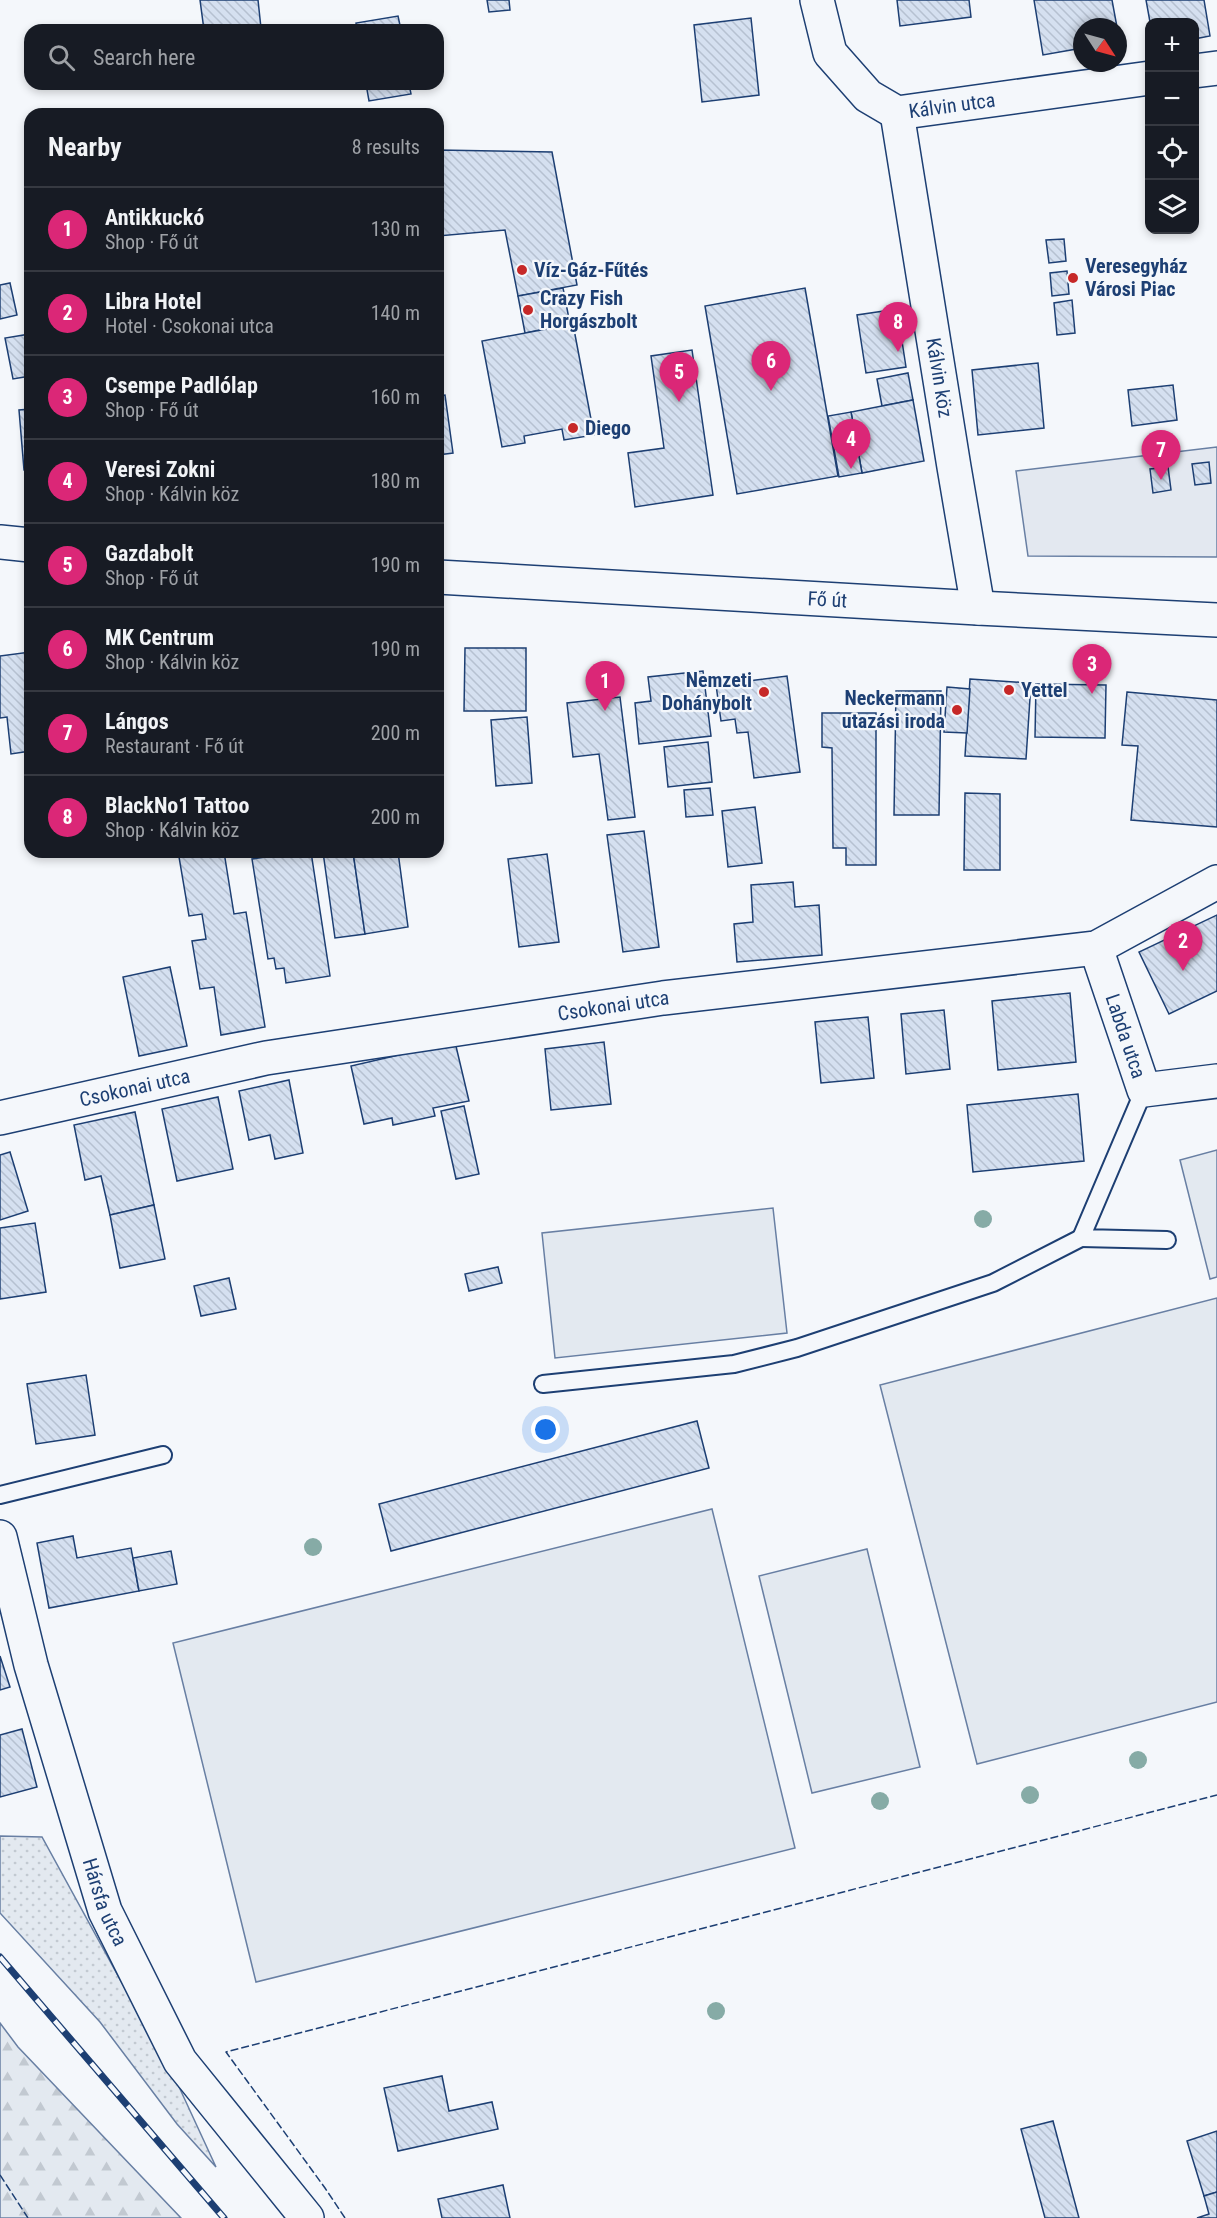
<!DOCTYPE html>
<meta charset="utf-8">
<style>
body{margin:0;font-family:"Roboto Condensed",sans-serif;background:#242831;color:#f1f3f6}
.controls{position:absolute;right:18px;top:18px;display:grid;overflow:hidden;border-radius:12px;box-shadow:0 3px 9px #0003}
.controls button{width:54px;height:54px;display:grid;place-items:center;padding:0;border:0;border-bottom:2px solid #363941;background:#171b24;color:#f1f3f6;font:30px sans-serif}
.compass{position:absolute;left:1073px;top:18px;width:54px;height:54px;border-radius:50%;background:#171b24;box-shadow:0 3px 9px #0003;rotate:126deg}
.you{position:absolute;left:546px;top:1430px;width:21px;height:21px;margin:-15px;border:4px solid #fff;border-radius:50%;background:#1a73e8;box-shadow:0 0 0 9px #1a73e833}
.badge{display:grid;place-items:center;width:39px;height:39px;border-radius:50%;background:#db2777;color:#fff;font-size:20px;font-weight:700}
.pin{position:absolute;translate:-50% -50px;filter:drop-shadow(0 2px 3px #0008)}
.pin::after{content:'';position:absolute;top:32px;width:21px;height:18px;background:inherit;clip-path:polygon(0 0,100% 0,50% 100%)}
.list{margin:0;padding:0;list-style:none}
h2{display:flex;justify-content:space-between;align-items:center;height:78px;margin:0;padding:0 24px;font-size:26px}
h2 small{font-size:20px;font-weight:400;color:#9ea1a6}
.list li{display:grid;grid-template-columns:39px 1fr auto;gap:18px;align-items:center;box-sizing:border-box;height:84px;padding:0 24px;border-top:2px solid #363941}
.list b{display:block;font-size:22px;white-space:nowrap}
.list p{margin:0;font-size:20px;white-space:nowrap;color:#9ea1a6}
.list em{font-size:20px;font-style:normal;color:#9ea1a6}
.icon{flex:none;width:33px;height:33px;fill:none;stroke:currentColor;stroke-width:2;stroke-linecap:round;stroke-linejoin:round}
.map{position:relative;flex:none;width:1217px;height:2218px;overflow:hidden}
.search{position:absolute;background:#171b24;box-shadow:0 3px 9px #0003;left:24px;top:24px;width:420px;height:66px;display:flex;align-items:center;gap:15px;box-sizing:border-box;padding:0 21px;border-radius:18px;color:#9ea1a6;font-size:22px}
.panel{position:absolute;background:#171b24;box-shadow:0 3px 9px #0003;left:24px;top:108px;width:420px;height:750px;border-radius:18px}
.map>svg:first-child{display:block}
.grass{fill:url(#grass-dots);stroke:#687fa3;stroke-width:1.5}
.forest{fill:url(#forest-firs);stroke:#687fa3;stroke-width:1.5}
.pitch{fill:#e3e9f0;stroke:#687fa3;stroke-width:1.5}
.parking{fill:#e3e8f0;stroke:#687fa3;stroke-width:1.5}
.building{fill:url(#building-back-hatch);stroke:#1d3f73;stroke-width:1.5}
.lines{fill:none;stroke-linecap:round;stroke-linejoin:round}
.lane-casing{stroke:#1d3f73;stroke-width:20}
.street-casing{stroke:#1d3f73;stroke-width:36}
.secondary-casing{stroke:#1d3f73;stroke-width:36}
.lane{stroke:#f4f7fb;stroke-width:16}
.street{stroke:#f4f7fb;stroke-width:33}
.secondary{stroke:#f4f7fb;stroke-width:33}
.rail-casing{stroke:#1d3f73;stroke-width:7}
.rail{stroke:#f4f7fb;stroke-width:4.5;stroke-dasharray:14;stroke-linecap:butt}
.fence{stroke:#1d3f73;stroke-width:1.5;stroke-dasharray:8 3;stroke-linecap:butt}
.tree{fill:#86aba6}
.poi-dot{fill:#c62828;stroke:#f4f7fb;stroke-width:2}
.labels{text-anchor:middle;stroke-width:4.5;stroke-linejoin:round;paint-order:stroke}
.street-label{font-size:20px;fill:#1d3f73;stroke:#f4f7fb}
.poi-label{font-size:20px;font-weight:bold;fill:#1d3f73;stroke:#f4f7fb;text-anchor:start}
</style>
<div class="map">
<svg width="1217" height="2218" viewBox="0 0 1217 2218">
<defs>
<pattern id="grass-dots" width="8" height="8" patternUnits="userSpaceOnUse" patternTransform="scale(1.5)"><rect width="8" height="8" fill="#e3e9f0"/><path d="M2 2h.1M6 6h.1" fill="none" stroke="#c2c9d1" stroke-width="1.8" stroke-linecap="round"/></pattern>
<pattern id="forest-firs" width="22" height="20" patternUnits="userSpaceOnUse" patternTransform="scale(1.5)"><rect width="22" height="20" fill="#e3e9f0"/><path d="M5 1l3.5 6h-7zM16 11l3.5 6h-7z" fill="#c2c9d1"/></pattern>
<pattern id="building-back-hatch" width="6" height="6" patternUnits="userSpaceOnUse" patternTransform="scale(1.5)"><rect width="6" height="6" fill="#d5e0f0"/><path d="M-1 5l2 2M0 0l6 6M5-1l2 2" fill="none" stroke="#b6c1d1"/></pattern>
</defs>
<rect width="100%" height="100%" fill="#f4f7fb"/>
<path class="grass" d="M0,1836L42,1837L180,2089L216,2167L177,2124L100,2022L0,1913Z"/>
<path class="forest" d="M0,2023L18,2047L181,2218H0Z"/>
<g class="pitch">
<path d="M1217,1150V1277L1210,1279L1180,1160Z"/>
<path d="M773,1208L787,1333L555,1358L542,1233Z"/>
<path d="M1217,1298V1702L977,1764L880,1385Z"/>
<path d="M712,1509L795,1848L256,1982L173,1643Z"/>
<path d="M867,1549L920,1767L812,1793L759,1576Z"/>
</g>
<path class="parking" d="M1217,447V557L1028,556L1016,471Z"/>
<g class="building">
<path d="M200,0H258L261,28L204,30Z"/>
<path d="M487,0H509L510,10L489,12Z"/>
<path d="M897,0H969L971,17L900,26Z"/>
<path d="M1034,0H1112L1117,27H1082V48L1043,55Z"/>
<path d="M1146,0H1204L1210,36L1194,39V22H1150Z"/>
<path d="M398,16L401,30H357L356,23Z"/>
<path d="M751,18L759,95L702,102L694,25Z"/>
<path d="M366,84H409L411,94L369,101Z"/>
<path d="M438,150L552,152L577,285L518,296L505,230L438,236Z"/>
<path d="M1064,239L1066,261L1049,263L1046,240Z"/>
<path d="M1067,271L1069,294L1052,296L1050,273Z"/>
<path d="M10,283L17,315L0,319V285Z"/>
<path d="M563,288L570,324L525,333L518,296Z"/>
<path d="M805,288L838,476L737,494L705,306Z"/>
<path d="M1072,300L1075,333L1057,335L1054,303Z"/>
<path d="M897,309L906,367L866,373L857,315Z"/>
<path d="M573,324L594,435L564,440L562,429L524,436L525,443L502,447L482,341Z"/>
<path d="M30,334V376L13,379L5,338Z"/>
<path d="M692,350L713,495L635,507L628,453L664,448L651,356Z"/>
<path d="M1038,363L1044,428L978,435L972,370Z"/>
<path d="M908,373L913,400L882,406L877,379Z"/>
<path d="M1173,385L1177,420L1132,426L1128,390Z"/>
<path d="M445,395L453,453L438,455V396Z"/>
<path d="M913,400L924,461L862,473L851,412Z"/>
<path d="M30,409V469L24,470L19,410Z"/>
<path d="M851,412L862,473L839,477L828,416Z"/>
<path d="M1209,462L1211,483L1195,485L1192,464Z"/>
<path d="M1168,467L1171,490L1153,493L1150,469Z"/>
<path d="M465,648H526V711H464Z"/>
<path d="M30,652V751L11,754L7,717L0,718V656Z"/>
<path d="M703,671L711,736L639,744L635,703L651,701L648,677Z"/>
<path d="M787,676L800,772L754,778L748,732L737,733L735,719L721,721L716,685Z"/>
<path d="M970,679L1031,683L1026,759L965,756Z"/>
<path d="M1036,684L1106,685L1105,738L1035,737Z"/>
<path d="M947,687L970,689L967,733L944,732Z"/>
<path d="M896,691H941L939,815H894Z"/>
<path d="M1127,692L1217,700V827L1131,820L1138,746L1122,745Z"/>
<path d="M620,697L635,817L608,820L599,754L573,757L567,703Z"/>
<path d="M822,713H876V865H846V848H833L832,748L822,747Z"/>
<path d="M527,717L532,783L496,786L491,720Z"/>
<path d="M708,742L712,782L668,787L664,747Z"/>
<path d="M710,788L713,815L686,817L684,790Z"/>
<path d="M965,793L1000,794V870H964Z"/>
<path d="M755,807L762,863L728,867L722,811Z"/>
<path d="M644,831L659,947L623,952L607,835Z"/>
<path d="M212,852H224L234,914L246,912L265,1027L221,1035L214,987L200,989L192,941L206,939L202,914L189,916L179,857Z"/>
<path d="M298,852H311L330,976L286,983L284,968L276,969L274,958L268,959L252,859Z"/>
<path d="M323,852H353L365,934L335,938Z"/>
<path d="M353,852H398L408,927L365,934Z"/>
<path d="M547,854L559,942L519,947L508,859Z"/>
<path d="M793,882L795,907L819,905L822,955L737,962L734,924L753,922L751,885Z"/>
<path d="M1217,915V991L1169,1014L1139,952Z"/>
<path d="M170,967L187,1046L139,1056L123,977Z"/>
<path d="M1070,993L1076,1062L998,1070L992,1001Z"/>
<path d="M944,1010L950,1069L906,1074L901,1014Z"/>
<path d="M868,1017L874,1078L821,1083L815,1022Z"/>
<path d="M455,1042L469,1101L433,1108L435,1116L393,1125L392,1118L364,1124L351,1066Z"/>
<path d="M604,1042L611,1104L551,1110L545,1049Z"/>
<path d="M289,1080L303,1153L275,1159L270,1135L249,1140L239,1091Z"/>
<path d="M1078,1094L1084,1161L973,1172L967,1105Z"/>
<path d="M218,1097L233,1169L177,1181L162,1109Z"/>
<path d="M464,1106L479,1174L456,1179L441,1111Z"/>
<path d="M135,1112L154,1205L110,1215L101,1176L85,1180L74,1125Z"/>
<path d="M10,1152L28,1211L0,1220V1155Z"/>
<path d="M154,1205L165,1259L120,1268L110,1215Z"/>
<path d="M35,1223L46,1292L0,1299V1228Z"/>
<path d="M498,1267L502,1283L469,1291L465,1274Z"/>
<path d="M229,1278L236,1309L201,1316L194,1286Z"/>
<path d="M86,1375L95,1435L36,1444L27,1384Z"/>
<path d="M697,1421L709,1468L391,1551L379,1504Z"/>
<path d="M73,1536L77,1558L131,1548L139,1591L49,1608L37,1543Z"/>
<path d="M171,1551L177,1584L139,1591L133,1558Z"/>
<path d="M0,1656L10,1687L0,1690Z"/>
<path d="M22,1729L37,1787L0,1797V1735Z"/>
<path d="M442,2076L449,2111L492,2102L498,2129L398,2151L384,2088Z"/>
<path d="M1053,2121L1079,2218H1045L1021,2129Z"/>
<path d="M1217,2131V2192L1204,2196L1187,2141Z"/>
<path d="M503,2185L510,2218H442L438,2199Z"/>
<path d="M1217,2192V2218H1197L1209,2214L1204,2196Z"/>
</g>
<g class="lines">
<g class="lane-casing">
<g id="lane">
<path d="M1144,1090L1081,1238L1167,1240"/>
<path d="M543,1384L734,1364L797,1348L993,1283L1081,1238"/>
<path d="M0,1495L163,1455"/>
</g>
</g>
<g class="street-casing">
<g id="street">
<path id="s1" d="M817,0L830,53L868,96L897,113L1150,78"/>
<path d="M1194,71L1217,68"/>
<path id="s2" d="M897,113L954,467L978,608"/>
<path id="s3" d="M1096,948L1144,1090L1217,1081"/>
<path id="s4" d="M0,1118L266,1058L663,998L1096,948L1217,882"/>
<path id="s5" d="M0,1537L31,1665L105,1911L180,2061L307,2218"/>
</g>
</g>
<g class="secondary-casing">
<g id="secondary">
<path d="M0,542L30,545"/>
<path id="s6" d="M438,577L978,608L1217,620"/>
</g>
</g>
<use href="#lane" class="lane"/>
<use href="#street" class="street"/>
<use href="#secondary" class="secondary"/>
<g class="rail-casing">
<path id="rail" d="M0,1957L224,2218"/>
</g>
<use href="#rail" class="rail"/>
<g class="fence">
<path d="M0,2175L28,2218"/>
<path d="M345,2218L325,2188L226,2052L1217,1795"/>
</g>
</g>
<g class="tree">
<circle cx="983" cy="1219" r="9"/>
<circle cx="313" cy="1547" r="9"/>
<circle cx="1138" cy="1760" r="9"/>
<circle cx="1030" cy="1795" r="9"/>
<circle cx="880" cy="1801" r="9"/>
<circle cx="716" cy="2011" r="9"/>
</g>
<g class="poi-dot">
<circle cx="522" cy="270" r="6"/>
<circle cx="1073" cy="278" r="6"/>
<circle cx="528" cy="310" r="6"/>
<circle cx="573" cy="428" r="6"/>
<circle cx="1009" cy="690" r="6"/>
<circle cx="764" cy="692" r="6"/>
<circle cx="957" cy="710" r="6"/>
</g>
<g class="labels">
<g class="street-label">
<text dy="7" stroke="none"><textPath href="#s1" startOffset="201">Kálvin utca</textPath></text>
<text dy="7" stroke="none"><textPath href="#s2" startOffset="268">Kálvin köz</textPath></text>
<text dy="7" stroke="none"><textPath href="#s6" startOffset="390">Fő út</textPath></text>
<text dy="7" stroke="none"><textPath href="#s4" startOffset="624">Csokonai utca</textPath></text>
<text dy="7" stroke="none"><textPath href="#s3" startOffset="93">Labda utca</textPath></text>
<text dy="7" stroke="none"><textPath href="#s4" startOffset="138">Csokonai utca</textPath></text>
<text dy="7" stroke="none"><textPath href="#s5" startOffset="380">Hársfa utca</textPath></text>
</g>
<g class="poi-label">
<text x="1085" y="273">Veresegyház<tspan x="1085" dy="23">Városi Piac</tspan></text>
<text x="534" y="277">Víz-Gáz-Fűtés</text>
<text x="540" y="305">Crazy Fish<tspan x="540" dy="23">Horgászbolt</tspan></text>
<text x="585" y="435">Diego</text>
<text x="752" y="687" text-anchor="end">Nemzeti<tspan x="752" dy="23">Dohánybolt</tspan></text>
<text x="1021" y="697">Yettel</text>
<text x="945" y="705" text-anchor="end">Neckermann<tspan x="945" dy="23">utazási iroda</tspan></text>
</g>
</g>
</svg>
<div class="controls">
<button>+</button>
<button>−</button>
<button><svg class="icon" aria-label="locate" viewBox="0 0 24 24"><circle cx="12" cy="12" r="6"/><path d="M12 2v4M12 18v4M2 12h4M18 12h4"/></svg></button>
<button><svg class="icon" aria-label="layers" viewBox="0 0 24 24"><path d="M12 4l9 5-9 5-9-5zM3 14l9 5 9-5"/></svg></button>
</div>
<svg class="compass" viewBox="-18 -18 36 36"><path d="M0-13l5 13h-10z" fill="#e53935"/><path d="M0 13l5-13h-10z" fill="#9ea1a6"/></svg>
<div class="you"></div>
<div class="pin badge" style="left:605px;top:711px">1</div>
<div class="pin badge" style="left:1183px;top:971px">2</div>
<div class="pin badge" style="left:1092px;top:694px">3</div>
<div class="pin badge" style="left:851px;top:469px">4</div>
<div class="pin badge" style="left:679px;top:402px">5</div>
<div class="pin badge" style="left:771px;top:391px">6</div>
<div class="pin badge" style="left:1161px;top:480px">7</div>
<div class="pin badge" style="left:898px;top:352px">8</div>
<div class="search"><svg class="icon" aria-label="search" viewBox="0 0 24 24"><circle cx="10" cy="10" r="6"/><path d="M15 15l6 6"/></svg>Search here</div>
<section class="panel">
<h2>Nearby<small>8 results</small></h2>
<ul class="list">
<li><span class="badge">1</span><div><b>Antikkuckó</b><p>Shop · Fő út</p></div><em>130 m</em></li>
<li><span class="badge">2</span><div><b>Libra Hotel</b><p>Hotel · Csokonai utca</p></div><em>140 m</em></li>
<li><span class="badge">3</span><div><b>Csempe Padlólap</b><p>Shop · Fő út</p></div><em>160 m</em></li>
<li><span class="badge">4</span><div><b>Veresi Zokni</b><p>Shop · Kálvin köz</p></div><em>180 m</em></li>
<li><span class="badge">5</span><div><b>Gazdabolt</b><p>Shop · Fő út</p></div><em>190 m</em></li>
<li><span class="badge">6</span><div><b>MK Centrum</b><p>Shop · Kálvin köz</p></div><em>190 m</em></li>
<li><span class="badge">7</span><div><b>Lángos</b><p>Restaurant · Fő út</p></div><em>200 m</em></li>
<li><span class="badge">8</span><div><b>BlackNo1 Tattoo</b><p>Shop · Kálvin köz</p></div><em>200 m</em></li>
</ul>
</section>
</div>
